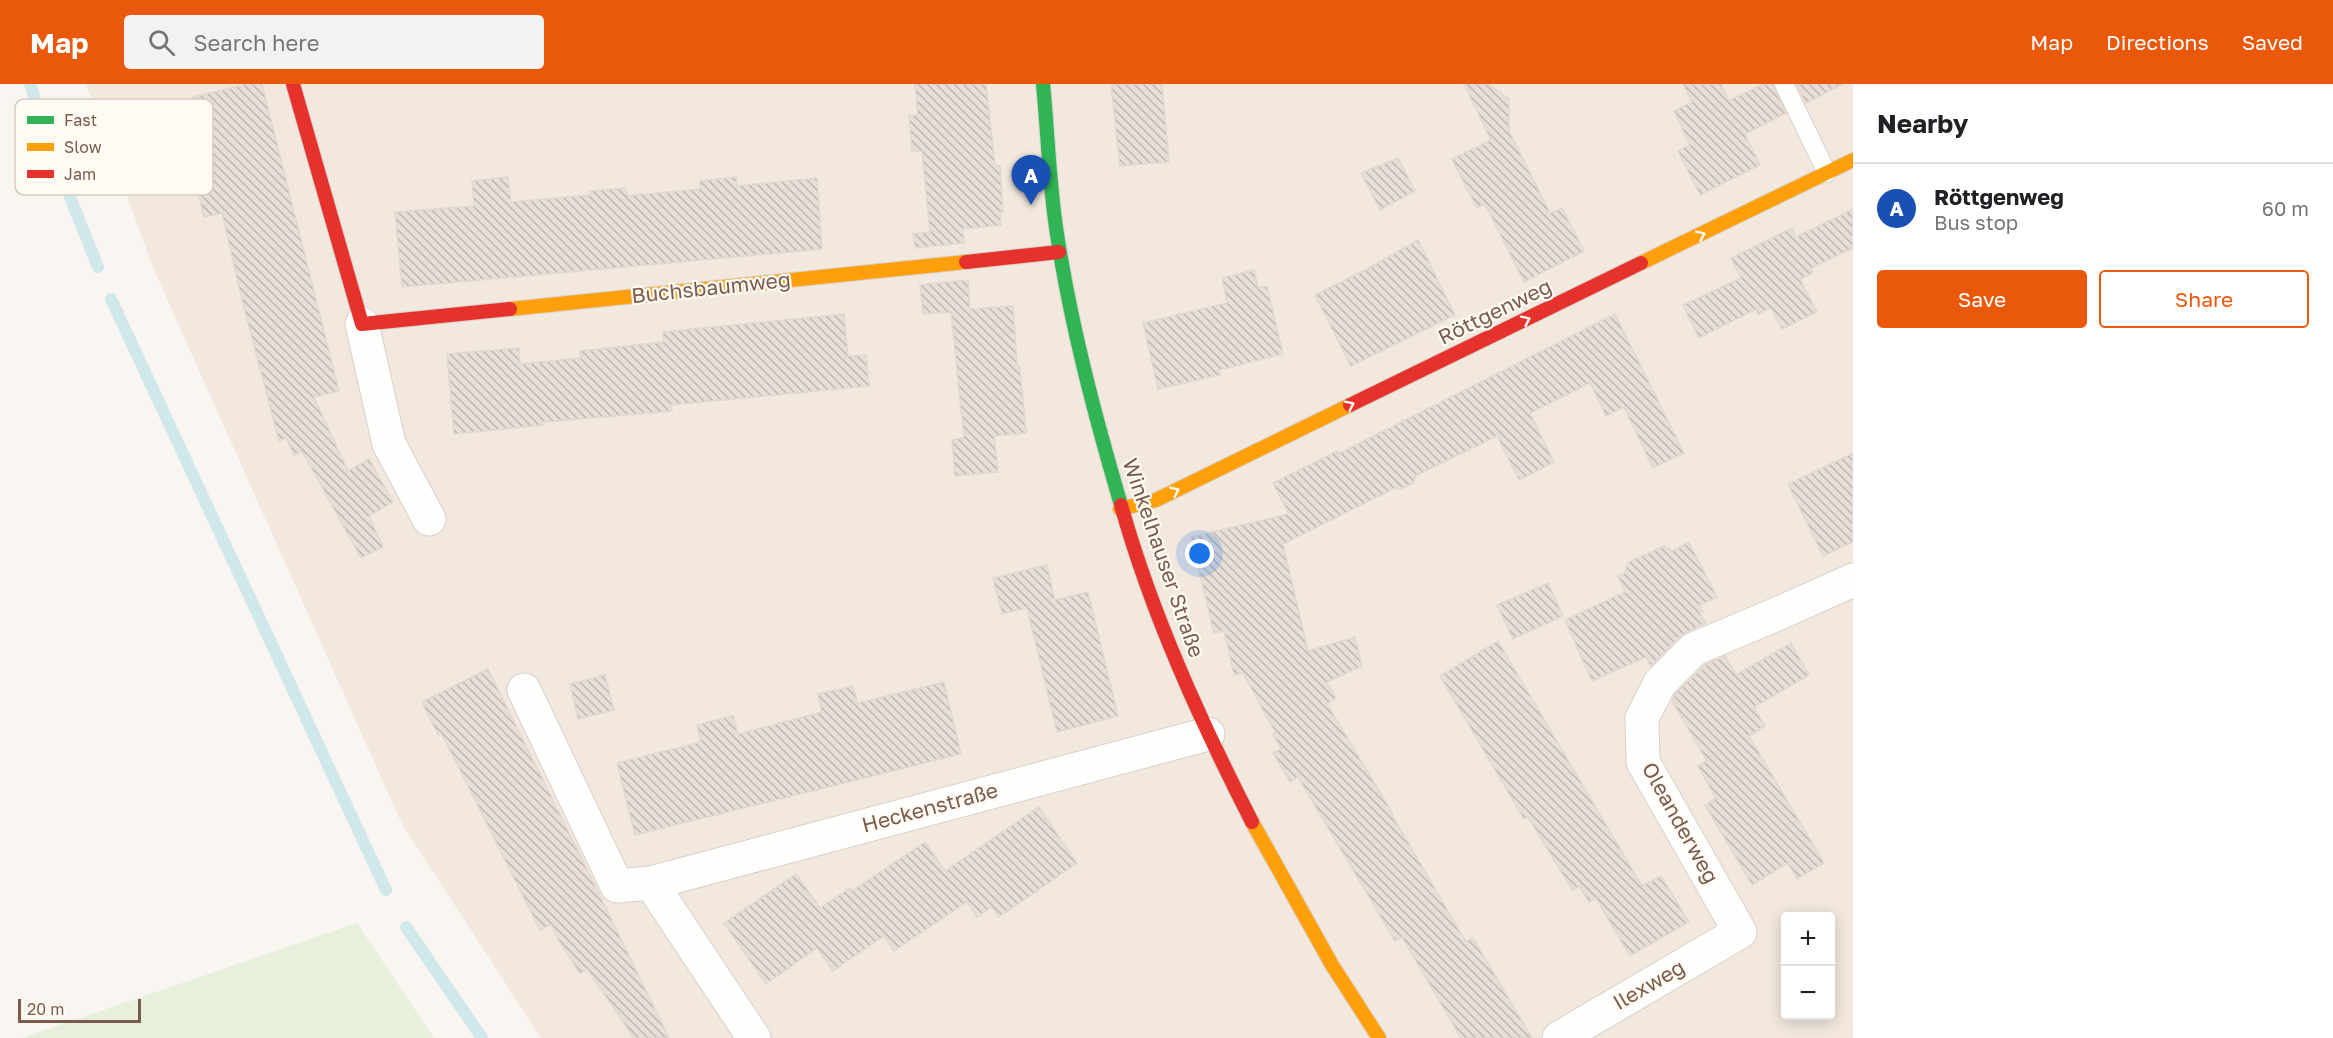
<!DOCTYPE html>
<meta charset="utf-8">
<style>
body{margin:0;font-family:"Golos Text",sans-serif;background:#f2f2f2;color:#202124}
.controls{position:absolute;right:18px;bottom:18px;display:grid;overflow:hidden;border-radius:6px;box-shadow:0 3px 15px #0003}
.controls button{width:54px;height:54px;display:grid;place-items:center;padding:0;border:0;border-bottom:2px solid #e0e0e0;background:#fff;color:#202124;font:30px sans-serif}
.scale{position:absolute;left:18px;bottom:15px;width:123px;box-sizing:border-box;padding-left:6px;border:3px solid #7a5c4d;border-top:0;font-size:16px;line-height:21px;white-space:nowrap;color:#7a5c4d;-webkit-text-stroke:4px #fffaf3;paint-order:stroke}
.you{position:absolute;left:1200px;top:470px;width:21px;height:21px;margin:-15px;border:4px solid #fff;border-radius:50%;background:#1a73e8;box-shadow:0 0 0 9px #1a73e833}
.badge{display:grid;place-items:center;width:39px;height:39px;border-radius:50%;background:#ea580c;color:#fff;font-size:20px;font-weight:700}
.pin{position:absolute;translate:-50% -50px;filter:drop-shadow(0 2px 3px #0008)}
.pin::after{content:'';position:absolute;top:32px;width:21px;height:18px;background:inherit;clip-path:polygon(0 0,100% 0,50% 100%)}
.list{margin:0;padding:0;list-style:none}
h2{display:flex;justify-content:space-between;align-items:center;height:78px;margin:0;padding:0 24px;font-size:26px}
h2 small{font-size:20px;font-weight:400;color:#757577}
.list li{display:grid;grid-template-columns:39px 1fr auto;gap:18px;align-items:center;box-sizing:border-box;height:90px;padding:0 24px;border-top:2px solid #e0e0e0}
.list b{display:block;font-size:22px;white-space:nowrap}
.list p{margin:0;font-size:20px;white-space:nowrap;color:#757577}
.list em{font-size:20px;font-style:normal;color:#757577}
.actions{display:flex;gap:12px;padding:18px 24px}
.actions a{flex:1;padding:14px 0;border:2px solid #ea580c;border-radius:6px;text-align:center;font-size:21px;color:#ea580c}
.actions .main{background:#ea580c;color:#fff}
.icon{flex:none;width:33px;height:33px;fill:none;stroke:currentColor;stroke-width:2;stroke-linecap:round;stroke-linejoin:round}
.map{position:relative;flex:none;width:1853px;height:954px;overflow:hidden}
header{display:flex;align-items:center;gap:36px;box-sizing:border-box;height:84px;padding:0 30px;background:#ea580c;color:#fff}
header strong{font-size:28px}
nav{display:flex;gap:33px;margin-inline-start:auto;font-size:21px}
.search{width:420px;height:54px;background:#f2f2f2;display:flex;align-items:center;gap:15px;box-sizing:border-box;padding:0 21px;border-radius:6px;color:#757577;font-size:22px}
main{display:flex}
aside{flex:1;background:#fff}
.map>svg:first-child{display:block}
.residential{fill:#f2e8de;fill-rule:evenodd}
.green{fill:#e7f0db}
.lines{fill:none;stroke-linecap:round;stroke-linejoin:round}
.stream{stroke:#d0e8ea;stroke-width:12}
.building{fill:url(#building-back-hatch);stroke:#e2d8d2;stroke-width:1.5}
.lane-casing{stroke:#d7d1cb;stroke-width:20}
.street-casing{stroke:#d7d1cb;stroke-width:35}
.fast-casing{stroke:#d9d2cb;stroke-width:16}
.slow-casing{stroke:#d9d2cb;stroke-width:16}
.jam-casing{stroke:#d9d2cb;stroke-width:16}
.lane{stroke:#fefefd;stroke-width:18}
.street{stroke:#fefefd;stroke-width:33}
.fast{stroke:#30b455;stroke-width:14}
.slow{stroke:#ff9f0a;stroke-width:14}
.jam{stroke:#e5322d;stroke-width:14}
.oneway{stroke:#fffaf3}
.labels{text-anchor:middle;stroke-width:4.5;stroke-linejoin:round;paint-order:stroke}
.street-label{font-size:21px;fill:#7a5c4d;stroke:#fffaf3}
.key{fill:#fffaf3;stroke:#d7cbc1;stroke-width:1.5}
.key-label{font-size:16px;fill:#7a5c4d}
</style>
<header>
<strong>Map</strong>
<div class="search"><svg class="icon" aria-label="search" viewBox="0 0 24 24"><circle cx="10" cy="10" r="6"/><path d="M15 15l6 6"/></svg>Search here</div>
<nav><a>Map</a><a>Directions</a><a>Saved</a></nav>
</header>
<main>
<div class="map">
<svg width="1853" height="954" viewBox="0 0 1853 954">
<defs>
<pattern id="building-back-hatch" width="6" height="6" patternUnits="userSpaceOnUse" patternTransform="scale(1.5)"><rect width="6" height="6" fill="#e6ded7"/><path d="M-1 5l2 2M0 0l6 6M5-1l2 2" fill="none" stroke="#bfb7b1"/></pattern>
</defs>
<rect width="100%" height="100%" fill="#f9f5f0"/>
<path class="residential" d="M86,0H1853V954H541L402,740L154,186ZM1786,832H1830V932H1786Z"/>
<path class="green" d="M357,839L434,954H22Z"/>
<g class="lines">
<g class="stream">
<path d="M30,0L53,70"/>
<path d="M66,103L98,183"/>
<path d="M111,215L386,806"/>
<path d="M406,843L482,954"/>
</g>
</g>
<g class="building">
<path d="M247,0H262L339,307L314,313L348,387L369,375L393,418L369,432L383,463L361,474L302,367L294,371L286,354L279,357L240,208L222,129L204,133L195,97L212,92L193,13Z"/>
<path d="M915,0H986L995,82L1000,81L1003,128H1000L1001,141L963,145L964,159L915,164L913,150L930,148L922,67H912L909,32L918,31Z"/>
<path d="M1111,0H1162L1169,78L1120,82Z"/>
<path d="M1464,0H1488L1509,15V47L1550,129L1562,124L1584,167L1524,198L1485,120L1477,124L1452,75L1491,56Z"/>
<path d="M1683,0H1721L1729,17L1763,0H1773L1786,29L1745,50L1760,81L1700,111L1678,67L1690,61L1674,27L1692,18Z"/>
<path d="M1796,0H1843L1806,19Z"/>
<path d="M1398,74L1415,107L1380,126L1361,89Z"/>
<path d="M508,93L511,118L591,111L590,107L626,104L627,112L700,105V97L736,93L737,102L817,94L822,165L402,203L395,128L474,122L472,97Z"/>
<path d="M1853,125V164L1811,184L1813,189L1800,195L1817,228L1782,245L1771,224L1758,230L1756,225L1699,254L1683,221L1741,194L1731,174L1792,144L1796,153Z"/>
<path d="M1418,156L1455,231L1351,282L1315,211L1367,185Z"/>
<path d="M1254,186L1258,204L1267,202L1283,270L1219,286L1220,291L1158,305L1143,239L1227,219L1222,194Z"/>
<path d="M968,196L970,225L1013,222L1017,281L1020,283L1026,349L994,352L998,388L955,392L952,356L964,354L951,228L923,230L920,201Z"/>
<path d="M844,230L848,272L866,271L869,302L671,321L672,327L544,338V341L454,350L447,270L519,264L520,280L581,274L580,267L664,258L663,248Z"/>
<path d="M1615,230L1684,369L1653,384L1624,323L1606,332L1590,299L1530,329L1554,378L1519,396L1497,352L1415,392L1414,399L1400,405L1395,404L1283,460L1308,567L1355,553L1362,582L1327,598L1336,614L1327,620L1393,730L1392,731L1466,858L1473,854L1532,954H1461L1402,853L1395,857L1298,693L1290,698L1273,669L1281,665L1273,650L1275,648L1243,589L1234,591L1224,547L1214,549L1191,453L1289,430L1273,399L1337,367L1338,370Z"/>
<path d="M1853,369V458L1823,472L1788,400Z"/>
<path d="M1689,458L1717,513L1700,521L1703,528L1700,529L1706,539L1681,551L1651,582L1646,573L1592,597L1565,536L1625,508L1618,492L1625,489L1627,479L1664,462L1673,467Z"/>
<path d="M1047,481L1055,516L1088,508L1118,632L1057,648L1027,524L1002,530L993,494Z"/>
<path d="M1548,499L1563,532L1513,555L1497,521Z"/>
<path d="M1498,557L1642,802L1661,792L1689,838L1630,872L1596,814L1589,818L1579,802L1572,806L1528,733L1524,735L1440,592Z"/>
<path d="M1791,559L1809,591L1754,623L1765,642L1749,652L1824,779L1797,795L1788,779L1752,801L1705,721L1716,714L1698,682L1707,677L1672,617L1675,610L1705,581L1725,572L1736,591Z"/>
<path d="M488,585L586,783L669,954H634L587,885L580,890L559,857L551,840L540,846L458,682L441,649L438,651L422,618Z"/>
<path d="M605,591L614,626L578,635L570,600Z"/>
<path d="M944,598L961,670L635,751L617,679L701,658L697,641L716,636L733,632L738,650L822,628L818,610L853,602L858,619Z"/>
<path d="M1039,723L1077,779L999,833L992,823L977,833L967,818L894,867L884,852L833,887L817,864L766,900L724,839L796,790L820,824L850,804L852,807L925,758L945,787Z"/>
</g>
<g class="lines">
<g class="lane-casing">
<path id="lane" d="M1784,0L1827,89"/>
</g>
<g class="street-casing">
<g id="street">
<path d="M362,240L389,360L429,435"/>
<path d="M524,606L617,802L651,799"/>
<path d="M754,954L651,799L1208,650"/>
<path d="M1559,954L1740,848L1643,678L1642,634L1660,599L1694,565L1777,530L1853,496"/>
</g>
</g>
<g class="fast-casing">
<path id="fast" d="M1043,0C1048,50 1049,100 1057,150C1071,242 1095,332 1121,421"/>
</g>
<g class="slow-casing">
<g id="slow">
<path d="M1641,179L1853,76"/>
<path d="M510,225L966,178"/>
<path d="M1120,425L1156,416L1350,321"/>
<path d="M1252,738L1332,881L1379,954"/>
</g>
</g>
<g class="jam-casing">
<g id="jam">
<path d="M293,0L362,240L510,225"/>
<path d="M966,178L1059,168"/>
<path d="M1350,321L1641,179"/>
<path d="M1121,421C1152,531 1200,636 1252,738"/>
</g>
</g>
<use href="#lane" class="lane"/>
<use href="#street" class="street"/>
<use href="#fast" class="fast"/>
<use href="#slow" class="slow"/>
<use href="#jam" class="jam"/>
</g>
<defs><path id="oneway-chevron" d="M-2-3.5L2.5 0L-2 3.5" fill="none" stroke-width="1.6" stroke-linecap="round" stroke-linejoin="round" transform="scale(1.5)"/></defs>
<g class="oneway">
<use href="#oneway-chevron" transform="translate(1701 151) rotate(-26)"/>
<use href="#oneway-chevron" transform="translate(1526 236) rotate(-26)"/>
<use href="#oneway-chevron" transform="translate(1350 321) rotate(-26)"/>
<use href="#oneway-chevron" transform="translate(1175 407) rotate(-26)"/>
</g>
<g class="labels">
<g class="street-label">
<text transform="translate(711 204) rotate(-6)" y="7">Buchsbaumweg</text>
<text transform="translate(1495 228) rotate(-26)" y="7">Röttgenweg</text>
<text transform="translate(1163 474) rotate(71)" y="7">Winkelhauser Straße</text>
<text transform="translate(930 724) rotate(-15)" y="7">Heckenstraße</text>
<text transform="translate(1680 739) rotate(61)" y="7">Oleanderweg</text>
<text transform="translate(1649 901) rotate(-30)" y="7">Ilexweg</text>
</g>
</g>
<rect x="15" y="15" width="198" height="96" rx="9" class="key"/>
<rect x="27" y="32" width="27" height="8" fill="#30b455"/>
<rect x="27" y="59" width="27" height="8" fill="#ff9f0a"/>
<rect x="27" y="86" width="27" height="8" fill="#e5322d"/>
<g class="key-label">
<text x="64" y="42">Fast</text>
<text x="64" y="69">Slow</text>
<text x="64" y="96">Jam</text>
</g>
</svg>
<div class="controls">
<button>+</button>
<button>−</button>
</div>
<div class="scale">20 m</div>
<div class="you"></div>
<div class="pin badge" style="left:1031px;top:121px;background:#1a4fb4">A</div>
</div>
<aside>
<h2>Nearby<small></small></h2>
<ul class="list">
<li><span class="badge" style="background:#1a4fb4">A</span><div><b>Röttgenweg</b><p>Bus stop</p></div><em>60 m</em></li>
</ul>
<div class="actions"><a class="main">Save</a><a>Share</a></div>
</aside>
</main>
